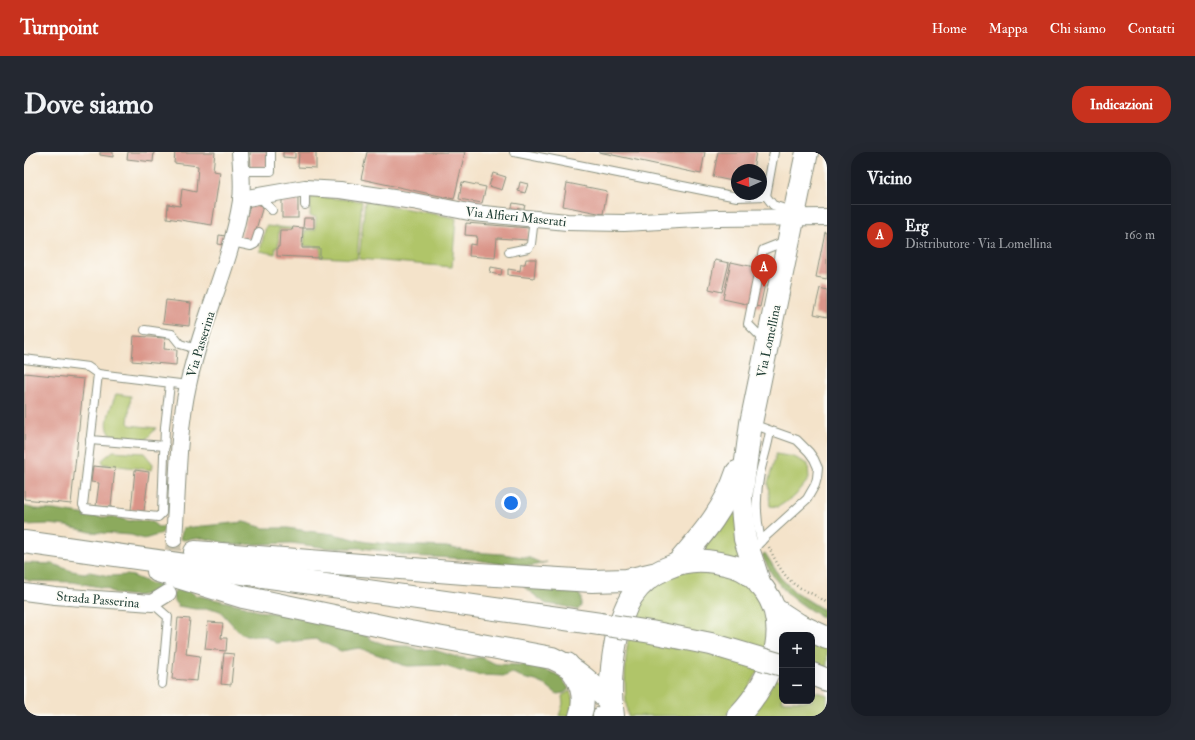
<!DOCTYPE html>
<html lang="it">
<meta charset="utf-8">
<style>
body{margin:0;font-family:"IM FELL Double Pica",serif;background:#242831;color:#f1f3f6}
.controls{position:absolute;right:12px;bottom:12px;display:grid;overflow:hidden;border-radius:8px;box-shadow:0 4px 16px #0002}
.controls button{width:36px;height:36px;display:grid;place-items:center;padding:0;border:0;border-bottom:1px solid #363941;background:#171b24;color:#f1f3f6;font:20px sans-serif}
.compass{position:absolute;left:707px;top:12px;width:36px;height:36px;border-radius:50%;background:#171b24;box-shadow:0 4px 16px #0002;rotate:267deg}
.you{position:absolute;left:487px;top:351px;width:14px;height:14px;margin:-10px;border:3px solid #fff;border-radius:50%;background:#1a73e8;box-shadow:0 0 0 6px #1a73e833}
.badge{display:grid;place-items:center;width:26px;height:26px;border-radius:50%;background:#c8321e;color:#fff;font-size:13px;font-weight:700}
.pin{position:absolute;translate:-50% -33px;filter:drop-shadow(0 1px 2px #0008)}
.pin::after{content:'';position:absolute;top:21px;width:14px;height:12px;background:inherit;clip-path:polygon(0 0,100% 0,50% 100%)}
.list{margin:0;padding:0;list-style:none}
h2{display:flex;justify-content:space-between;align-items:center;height:52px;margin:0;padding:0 16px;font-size:17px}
h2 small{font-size:13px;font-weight:400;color:#9ea1a6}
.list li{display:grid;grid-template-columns:26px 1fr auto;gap:12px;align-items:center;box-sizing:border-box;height:60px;padding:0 16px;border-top:1px solid #363941}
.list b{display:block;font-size:15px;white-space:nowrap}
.list p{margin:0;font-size:13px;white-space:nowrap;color:#9ea1a6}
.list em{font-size:13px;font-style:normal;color:#9ea1a6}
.map{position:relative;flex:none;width:803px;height:564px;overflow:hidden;border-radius:16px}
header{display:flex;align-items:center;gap:24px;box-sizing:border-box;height:56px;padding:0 20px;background:#c8321e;color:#fff}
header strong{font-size:19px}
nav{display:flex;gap:22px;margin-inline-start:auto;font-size:14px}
.intro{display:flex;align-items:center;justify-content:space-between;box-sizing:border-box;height:96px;padding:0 24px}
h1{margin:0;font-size:28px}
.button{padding:10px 18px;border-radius:16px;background:#c8321e;color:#fff;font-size:14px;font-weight:700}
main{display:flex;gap:24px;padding:0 24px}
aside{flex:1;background:#171b24;border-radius:16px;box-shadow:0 4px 16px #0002}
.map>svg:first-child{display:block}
.green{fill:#b0c569;stroke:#68814e}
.forest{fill:#8caa5d;stroke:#567448}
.building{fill:#da9488}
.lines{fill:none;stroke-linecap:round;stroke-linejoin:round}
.minor-tunnel{stroke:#c9c2ac;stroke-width:16;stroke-dasharray:16 8;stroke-linecap:butt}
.service-casing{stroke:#8a907f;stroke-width:10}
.minor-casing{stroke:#8a907f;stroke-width:18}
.secondary-casing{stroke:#8a907f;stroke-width:24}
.primary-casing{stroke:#8a907f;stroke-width:24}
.trunk-casing{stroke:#8a907f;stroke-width:24}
.motorway-casing{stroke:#8a907f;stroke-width:24}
.path{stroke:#8a907f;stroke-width:2.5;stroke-dasharray:1 3;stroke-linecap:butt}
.service{stroke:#fff;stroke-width:8}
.minor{stroke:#fff;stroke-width:16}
.secondary{stroke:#fff;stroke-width:22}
.primary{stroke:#fff;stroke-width:22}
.trunk{stroke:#fff;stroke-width:22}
.motorway{stroke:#fff;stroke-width:22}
.trunk-bridge-casing{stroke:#8a907f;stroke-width:24;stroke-linecap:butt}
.trunk-bridge{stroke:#fff;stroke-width:22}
.labels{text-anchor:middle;stroke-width:3.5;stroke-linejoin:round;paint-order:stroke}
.street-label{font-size:13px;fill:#1f3d34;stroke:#fdfcf7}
</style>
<header>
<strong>Turnpoint</strong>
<nav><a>Home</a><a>Mappa</a><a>Chi siamo</a><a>Contatti</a></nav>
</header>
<div class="intro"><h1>Dove siamo</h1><a class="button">Indicazioni</a></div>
<main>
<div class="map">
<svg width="803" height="564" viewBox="0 0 803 564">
<rect width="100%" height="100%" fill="#fdfcf7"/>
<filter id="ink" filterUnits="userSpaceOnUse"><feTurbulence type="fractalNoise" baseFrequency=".025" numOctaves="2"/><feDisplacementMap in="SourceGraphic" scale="8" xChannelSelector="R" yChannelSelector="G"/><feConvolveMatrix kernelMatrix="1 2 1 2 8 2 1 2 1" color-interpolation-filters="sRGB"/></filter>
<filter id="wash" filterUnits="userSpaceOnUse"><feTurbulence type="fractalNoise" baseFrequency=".012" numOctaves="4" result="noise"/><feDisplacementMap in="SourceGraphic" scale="16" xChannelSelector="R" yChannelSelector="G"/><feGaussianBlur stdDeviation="0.9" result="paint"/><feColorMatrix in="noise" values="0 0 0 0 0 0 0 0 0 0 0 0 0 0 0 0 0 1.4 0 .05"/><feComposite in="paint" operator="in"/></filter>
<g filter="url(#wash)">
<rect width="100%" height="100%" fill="#f4e3ca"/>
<g class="green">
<path d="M287,44L338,49L333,107L297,105V95L280,94L281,78H291L292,65L286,64Z"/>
<path d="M341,49L432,66L428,115L335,107Z"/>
<path d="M242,74L268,76V78L255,77L254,95H252L251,102L236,99Z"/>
<path d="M92,242L107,244L104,271L106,273L132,276L121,289C112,288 101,289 93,286C74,280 88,254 92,242Z"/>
<path d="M89,299L120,301L129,312L128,318L79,312L78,308Z"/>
<path d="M752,302L770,305L784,312L785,327L771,344L754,355L746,354L744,331Z"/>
<path d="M712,343L723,412L672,401Z"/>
<path d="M692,418L719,429L728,438L743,461L747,497L716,551L701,564H604C598,535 600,464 622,442C626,437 647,423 652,421C660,418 683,418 692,418Z"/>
<path d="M788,484L803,491V520L788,514Z"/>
<path d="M750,527L758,529V549H788V539L803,543V564H723Z"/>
<path d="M546,539L549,548L548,564H535L539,552L538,544Z"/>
</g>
<g class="forest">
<path d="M0,354L11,357L30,358L77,365H90L106,369L111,368L128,370L134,375L142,374V377L137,382L120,387L107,383L66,380L42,374L25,372L0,373Z"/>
<path d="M220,370L240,376H264L283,379L309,382L343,390L374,393L423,395L448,400L478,402L506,406L517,411L523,410L508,414L469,411L449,407L386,404L360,399L338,396H304L267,391L209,393L179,386L160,388L156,387L159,376Z"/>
<path d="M741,401L756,425L771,440L803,460V468C773,451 752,437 738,403Z"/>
<path d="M0,411L29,412L48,419L60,421L66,420L85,424L103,423L109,424L126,431L137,434L136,440L112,444L93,442L81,436L49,430L5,429L0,426Z"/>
<path d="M154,434L166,439L171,443L221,454L233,459L259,462L319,475L343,484L348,488L366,494H384L396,498L407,497L433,505L445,507L456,505L472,512L493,513H511L534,523L542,532L545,537L540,541L533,542L523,534L512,529L499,526L494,523L488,521L481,524L456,523L436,519L418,513L384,514L378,513L366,507L335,496L317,499L292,487L252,491L241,484H222L216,481L196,459L190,457H171L154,454L150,449L149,443Z"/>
<path d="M500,435L552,438L557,445V454L554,458L539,454L522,452Z"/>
</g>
<g id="blocks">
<g class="building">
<path d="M76,0H89V5L76,3Z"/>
<path d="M104,0H130L129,10L103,7Z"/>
<path d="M151,0H191L189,19L196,20L188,73L143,66L144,52L156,54L158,37L172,40L174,14L150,11Z"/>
<path d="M226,0H243L244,15L227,16Z"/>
<path d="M259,0H271V6L259,5Z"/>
<path d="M275,0H292V16L274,15Z"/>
<path d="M343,0H441L430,47L337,27Z"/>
<path d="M575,0H681L677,22Z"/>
<path d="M694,0H732L729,18H713V30L689,25Z"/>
<path d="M469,21L482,25L478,38L465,34Z"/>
<path d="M438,30L462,35L458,51L435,47Z"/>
<path d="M496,30L504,32L501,41L494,39Z"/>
<path d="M543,31L583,39L579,62L539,54Z"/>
<rect x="258" y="45" width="16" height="21"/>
<path d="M227,50L239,54L228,91L216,87Z"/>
<path d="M489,51L501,53L499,61L487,59Z"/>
<path d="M280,66H290V76H279Z"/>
<path d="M442,71L505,76L504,88L473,86L471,106L445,104L446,92L452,93L453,84L441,83Z"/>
<path d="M269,75L279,76L278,96H296V106L253,104V95H255L256,78H268Z"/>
<path d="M801,80L803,81V127L792,125Z"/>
<path d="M195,83L202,84L201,93L194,92Z"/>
<path d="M502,107H512L510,126L484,123V117L496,119L497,112H501Z"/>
<path d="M691,108L705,111L698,140L685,137Z"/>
<path d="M707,110L744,118L736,155L699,147Z"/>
<path d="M467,115L478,117L477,123L466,121Z"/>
<path d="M796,136L803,138V165L790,162Z"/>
<path d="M142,148L167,151L165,174L139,171Z"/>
<path d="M110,184L141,186L140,197L153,198L152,213L108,209Z"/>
<path d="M0,221L60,227L47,352L0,347Z"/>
<path d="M69,314L91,316L87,355L72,354L75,331L67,330Z"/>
<path d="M111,318L125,320L120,359L107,358Z"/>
<path d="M154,466L166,467L162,502L176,504L173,529L148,527Z"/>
<path d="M184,470L199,471L197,486H203L202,499L181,497Z"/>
<path d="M200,501L210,502L207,533L197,532Z"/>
</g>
</g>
</g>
<g filter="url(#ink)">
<use href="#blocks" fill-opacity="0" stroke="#8a907f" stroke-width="1"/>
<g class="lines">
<path class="minor-tunnel" d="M147,422L150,387"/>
<g class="service-casing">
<g id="service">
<path d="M490,0L713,45L742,44L750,0"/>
<path d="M217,19H247V1"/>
<path d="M235,44L248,58"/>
<path d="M742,44L749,53L770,60"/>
<path d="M281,53V36"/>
<path d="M208,90L227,94L231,92L235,80"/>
<path d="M485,100L504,96L507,92L510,67"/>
<path d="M121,178L148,182L156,192L173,197"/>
<path d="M741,189L724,172L739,98L762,89"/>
<path d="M0,207L64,215L74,222L164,233"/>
<path d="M74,222L59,353L61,357L134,365L138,361L141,275L146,232"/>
<path d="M66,288L141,294"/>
<path d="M737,389C732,366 731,344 736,321C739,307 744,294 746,279"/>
<path d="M727,400L741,385L783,347L791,333L793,326L794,316L790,307L785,300L773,288L728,272"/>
<path d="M128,451L144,465L138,532"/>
</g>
</g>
<g class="minor-casing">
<g id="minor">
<path d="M217,47L281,36L316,38L389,49L450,61L543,70L600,71L692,66L803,65"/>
<path d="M150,387C154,336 153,283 164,233C177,170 207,112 217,49C219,33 217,16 216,0"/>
<path d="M0,440L31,444L128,451L144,441"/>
</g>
</g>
<g class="secondary-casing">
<g id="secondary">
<path d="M654,411C679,382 701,357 713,320"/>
<path d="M736,433L721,387L717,346L727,271L783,0"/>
</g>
</g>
<g class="primary-casing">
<path id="primary" d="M589,564C585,539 587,514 592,489C599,454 610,430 643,416C658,409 674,407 690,410C701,412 715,414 724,421C775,461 752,525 714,564"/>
</g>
<g class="trunk-casing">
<g id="trunk">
<path d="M0,390L576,472"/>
<path d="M171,400L440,421L568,429L603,428L629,422"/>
<path d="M134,419L219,445L386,480L528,506C553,517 569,533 588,552"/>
<path d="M752,458L775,473L803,486"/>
<path d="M788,522L803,528"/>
</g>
</g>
<g class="motorway-casing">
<g id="motorway">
<path d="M543,512C556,526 563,545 556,564"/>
<path d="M580,564L588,557"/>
</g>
</g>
<path class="path" d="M745,395C751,408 758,422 770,432C780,439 793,443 803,451"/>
<use href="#service" class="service"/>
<use href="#minor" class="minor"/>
<use href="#secondary" class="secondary"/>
<use href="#primary" class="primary"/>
<use href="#trunk" class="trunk"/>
<use href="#motorway" class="motorway"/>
<g class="trunk-bridge-casing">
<path id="trunk-bridge" d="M576,472L627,480L687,492L758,513"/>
</g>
<use href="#trunk-bridge" class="trunk-bridge"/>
</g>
</g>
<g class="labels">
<g class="street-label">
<text transform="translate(492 64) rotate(6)" y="5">Via Alfieri Maserati</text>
<text transform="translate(744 189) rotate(-78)" y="5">Via Lomellina</text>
<text transform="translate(176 192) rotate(-73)" y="5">Via Passerina</text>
<text transform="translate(74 447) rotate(5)" y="5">Strada Passerina</text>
</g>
</g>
</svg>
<div class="controls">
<button>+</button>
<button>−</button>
</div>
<svg class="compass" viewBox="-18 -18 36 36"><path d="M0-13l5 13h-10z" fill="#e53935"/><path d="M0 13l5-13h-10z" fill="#9ea1a6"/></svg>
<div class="you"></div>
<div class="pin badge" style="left:740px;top:135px">A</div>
</div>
<aside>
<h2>Vicino<small></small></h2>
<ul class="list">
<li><span class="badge">A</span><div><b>Erg</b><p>Distributore · Via Lomellina</p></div><em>160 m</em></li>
</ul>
</aside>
</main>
